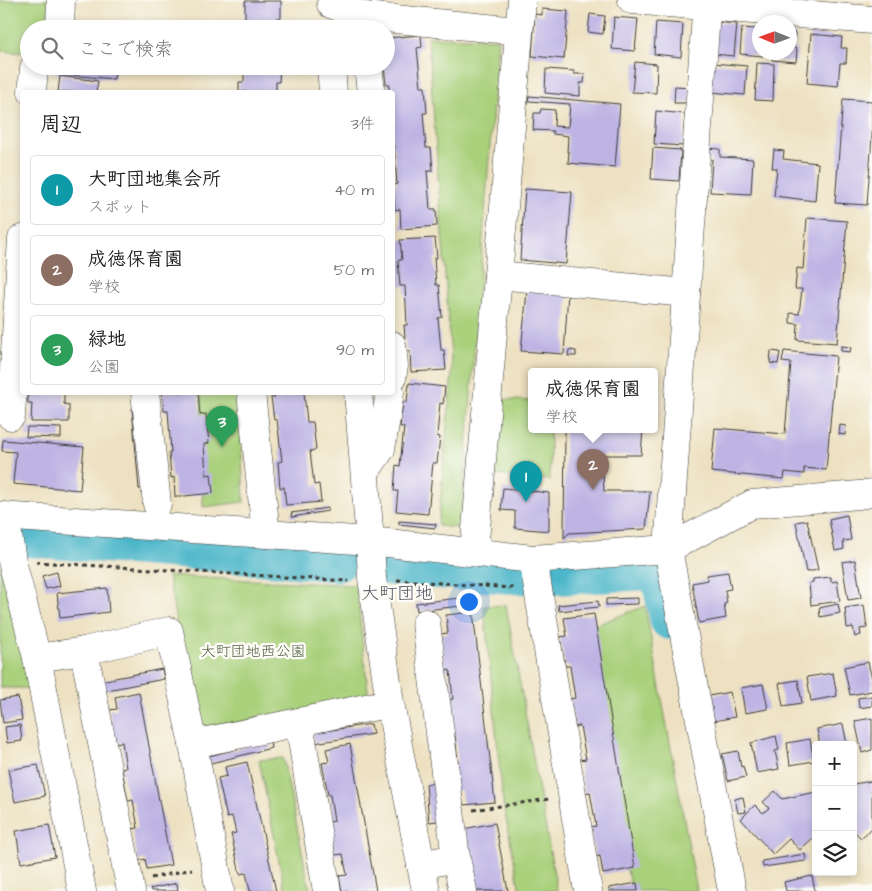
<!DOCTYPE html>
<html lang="ja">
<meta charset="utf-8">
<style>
body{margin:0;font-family:"Architects Daughter","Klee One",sans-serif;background:#f2f2f2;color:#202124}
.controls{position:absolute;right:15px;bottom:15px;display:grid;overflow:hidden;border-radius:5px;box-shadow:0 2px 8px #0003}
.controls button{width:45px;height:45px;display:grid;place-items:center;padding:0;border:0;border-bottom:1px solid #e0e0e0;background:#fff;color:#202124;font:25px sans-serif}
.compass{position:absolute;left:752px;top:15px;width:45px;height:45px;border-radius:50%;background:#fff;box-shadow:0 2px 8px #0003;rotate:271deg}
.you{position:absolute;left:468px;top:601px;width:18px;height:18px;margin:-12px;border:4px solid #fff;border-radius:50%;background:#1a73e8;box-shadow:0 0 0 8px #1a73e833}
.badge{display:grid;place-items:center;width:32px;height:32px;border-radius:50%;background:#b45309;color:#fff;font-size:16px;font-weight:700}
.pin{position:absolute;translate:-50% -41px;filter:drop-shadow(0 1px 2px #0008)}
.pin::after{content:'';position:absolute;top:26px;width:18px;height:15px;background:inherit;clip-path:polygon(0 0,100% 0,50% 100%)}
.popup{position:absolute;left:528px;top:368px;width:130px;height:65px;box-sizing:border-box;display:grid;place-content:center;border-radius:5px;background:#fff;filter:drop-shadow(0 1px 4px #0005);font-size:16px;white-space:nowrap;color:#757577}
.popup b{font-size:19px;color:#202124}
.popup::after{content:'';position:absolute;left:50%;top:100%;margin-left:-10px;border:10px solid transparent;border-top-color:#fff}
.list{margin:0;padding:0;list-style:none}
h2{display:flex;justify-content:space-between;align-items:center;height:65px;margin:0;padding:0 20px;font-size:21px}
h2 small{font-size:16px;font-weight:400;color:#757577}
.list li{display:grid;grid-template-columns:32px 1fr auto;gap:15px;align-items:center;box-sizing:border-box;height:70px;margin:0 10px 10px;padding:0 10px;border:1px solid #e0e0e0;border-radius:5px}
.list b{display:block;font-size:19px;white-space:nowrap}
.list p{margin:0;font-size:16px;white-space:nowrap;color:#757577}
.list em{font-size:16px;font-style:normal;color:#757577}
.icon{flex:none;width:28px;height:28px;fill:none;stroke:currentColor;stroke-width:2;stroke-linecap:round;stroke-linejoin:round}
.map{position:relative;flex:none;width:872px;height:891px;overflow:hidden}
.search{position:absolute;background:#fff;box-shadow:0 2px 8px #0003;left:20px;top:20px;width:375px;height:55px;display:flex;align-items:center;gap:12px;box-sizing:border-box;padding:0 18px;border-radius:28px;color:#757577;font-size:19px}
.panel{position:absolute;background:#fff;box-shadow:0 2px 8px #0003;left:20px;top:90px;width:375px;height:305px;border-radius:5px}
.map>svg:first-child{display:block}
.green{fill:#a9d07a;stroke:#62764b}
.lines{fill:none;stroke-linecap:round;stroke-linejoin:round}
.river{stroke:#4cb6c9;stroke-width:39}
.building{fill:#bdb4e4}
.minor-casing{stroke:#3b3a35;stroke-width:29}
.path{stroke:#3b3a35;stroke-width:3;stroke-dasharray:4 4;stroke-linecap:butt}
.minor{stroke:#fff;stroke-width:28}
.labels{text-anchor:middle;stroke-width:5;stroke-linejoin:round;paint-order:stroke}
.park-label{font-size:15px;fill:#4d5b3d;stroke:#fdfcf7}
.quarter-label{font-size:18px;fill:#545162;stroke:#fdfcf7}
</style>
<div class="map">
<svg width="872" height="891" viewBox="0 0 872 891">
<rect width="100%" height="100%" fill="#fdfcf7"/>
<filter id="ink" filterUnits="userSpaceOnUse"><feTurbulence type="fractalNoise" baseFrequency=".02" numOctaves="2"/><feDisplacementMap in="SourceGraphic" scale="10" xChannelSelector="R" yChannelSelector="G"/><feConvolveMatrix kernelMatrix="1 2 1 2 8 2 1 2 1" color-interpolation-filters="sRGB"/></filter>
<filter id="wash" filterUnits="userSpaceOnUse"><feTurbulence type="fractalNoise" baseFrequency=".0096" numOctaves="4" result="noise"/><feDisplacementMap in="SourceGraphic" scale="20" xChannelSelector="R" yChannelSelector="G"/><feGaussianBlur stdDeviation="1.12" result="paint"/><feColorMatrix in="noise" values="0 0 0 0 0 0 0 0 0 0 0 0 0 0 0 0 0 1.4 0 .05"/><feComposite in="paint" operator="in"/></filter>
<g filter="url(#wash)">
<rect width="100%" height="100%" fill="#ede1c1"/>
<g class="green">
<path d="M0,0H49L47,29H29V53L0,51Z"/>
<path d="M428,37L498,39L461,528L438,526L452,372Z"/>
<path d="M201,393H239L244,502L203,507Z"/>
<path d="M498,399L532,401V429H550V480L493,475Z"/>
<path d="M0,565L31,688H0Z"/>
<path d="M168,576L356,585L369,700L196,734Z"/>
<path d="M506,605L557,891H520L503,803L484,606Z"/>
<path d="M645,606L697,891H632L567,636Z"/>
<path d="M283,758L310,891H285L259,760Z"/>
</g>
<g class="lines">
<g class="river">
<path d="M22,537L338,562"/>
<path d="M388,566L520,575"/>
<path d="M547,576L659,570L669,620"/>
</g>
</g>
<g id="blocks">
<g class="building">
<path d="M245,1H281V18H277V29H241V20H245Z"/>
<path d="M542,9L568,11L564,59L532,56L535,14L542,15Z"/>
<path d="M590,14L605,16L603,34L588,32Z"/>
<path d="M614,17L638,19L635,51L612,49Z"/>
<path d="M656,22L683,24L681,57L654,54Z"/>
<path d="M716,22L737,24L734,56L713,54Z"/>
<path d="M742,28L757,29V34H760V52H763V56L740,54Z"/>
<path d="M790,33H795L793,48L797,49L796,62L772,60V52H790Z"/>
<path d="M811,34L842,37L841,48H847L846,63H840L838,86L807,83Z"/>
<path d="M421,35L422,47L417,48L421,87H425L427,113H423L426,148H431L433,171H427L430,209H436L437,226L401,229L400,209L395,210L393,185L397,184L394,146H392V92H389V84H386L384,66H386V38Z"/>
<path d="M635,62L657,64L656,93L632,92Z"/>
<path d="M712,63L747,66L745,95L710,92Z"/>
<path d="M757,63L774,64L773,101L755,100Z"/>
<path d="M57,66H97L116,68L114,79L56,74Z"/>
<path d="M244,66H280L279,82H276V92H239V82H244Z"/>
<path d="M546,69L574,71V74H585L584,83H580V96L545,93Z"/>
<path d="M60,76L98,81L96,92H58Z"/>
<path d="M675,86L691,87L690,103H674Z"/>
<path d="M529,96L620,104L615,167L568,163L569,152H567L568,136L553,134V131L533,130L534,113H540L541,109L555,110L554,126L568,127L570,104L528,101Z"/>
<path d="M843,99L872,101V136L867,205L835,203Z"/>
<path d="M656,111L685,114L683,146L654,144Z"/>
<path d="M653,148L681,150L679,181L651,179Z"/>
<path d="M706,148L720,149V157L753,159L751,194L710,192L712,159H705Z"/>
<path d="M774,150L784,151L783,159L818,163L815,201L774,196L777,168H772Z"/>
<path d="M525,189L572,192L566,264L520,260Z"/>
<path d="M807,218L847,221L837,343L797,340L798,324L790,323V313L799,314L802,289H795L797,268L803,269Z"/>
<path d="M435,238L437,258H434L436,285H439L442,317L438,318L441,350H444L446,370L411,372L410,351H406L404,325H407L405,286H400L398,260H402L400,240Z"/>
<path d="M527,291L568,292L564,354L521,351Z"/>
<path d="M841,346L851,347L850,352L841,351Z"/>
<path d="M569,350L576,351V356H568Z"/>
<path d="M771,351L780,352L778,364L770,363Z"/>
<path d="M784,351L836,356L826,470L804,468V474L785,472L784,479L711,472L715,428L785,434L791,363L782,362Z"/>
<path d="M409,383L445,387L443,404L440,403L437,436L440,437L437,463H433L428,514L396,511L398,491H394L396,465L400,466L404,427H400L403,402H407Z"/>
<path d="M28,392H64V404L69,405V422H31L32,403H28Z"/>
<path d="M162,392H198L200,415L206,414L209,443L204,444L206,475L211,474L213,493L175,497L174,477L171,478L169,452H171L168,411H164Z"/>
<path d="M274,392H304L307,422H313L316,450L310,451L314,485L319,484L321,502L286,505L284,487L280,488L278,462L282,461L277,420H274L271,397H275Z"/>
<path d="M140,407L147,489H139L132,408Z"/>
<path d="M840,425L846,426L845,435L839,434Z"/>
<path d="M27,427L61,428V438L26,437Z"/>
<path d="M565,429H643L641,455H602L604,491H650L646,529L569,533L564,538Z"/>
<path d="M3,440L84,447L80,490L13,484L16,452L2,451Z"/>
<path d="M503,488L549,493V531L515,528V511L501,510Z"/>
<path d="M328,508V511L292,517L291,513Z"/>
<path d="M847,515L851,540L843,541L844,549L835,551L829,519Z"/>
<path d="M807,520L818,570L806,572L796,522Z"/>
<path d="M399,521L436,524L435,528L399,524Z"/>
<path d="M855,560L861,598L848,600L842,562Z"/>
<path d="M57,572L60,586L46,589L42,576Z"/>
<path d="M728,572L731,589L725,590L727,603L724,604L726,618L699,623L692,583L708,580L707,575Z"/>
<path d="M831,577V582L837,581L840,601L811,605L809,583L813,582V579Z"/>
<path d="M107,588L109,612L60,618L57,593Z"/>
<path d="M478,596L479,604L417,611L416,603Z"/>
<path d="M638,598V604L606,605V599Z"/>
<path d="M598,601L599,607L559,611L558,605Z"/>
<path d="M838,604L840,613L820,617L819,608Z"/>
<path d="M864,605L867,628L860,629L861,635L855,637L853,627L847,628L845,608Z"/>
<path d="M473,612L495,802L463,805L461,790L455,791L451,763L458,762L455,735H451L447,700L453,699L450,670L445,671L441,634L448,633L446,615Z"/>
<path d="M594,614L635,868L603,874L600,856L595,857L590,827L596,826L590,792L584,793L579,760L586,759L580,726L575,727L570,699L575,698L570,666H565L560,637L567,636L564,618Z"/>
<path d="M868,662L872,679V691L850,695L844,667Z"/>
<path d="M162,669L164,679L102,691L100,681Z"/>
<path d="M833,673L837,696L811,701L807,677Z"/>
<path d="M798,680L802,703L783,706L779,683Z"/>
<path d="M763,684L768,709L745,713L741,688Z"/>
<path d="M139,692L171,865L147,869L145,859L138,861L132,829L138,828L133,800L128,801L122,769L126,768L122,742L116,743L109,710L117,709L115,697Z"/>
<path d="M730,692L735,717L714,721L709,696Z"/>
<path d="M872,696V706L859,708L858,698Z"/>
<path d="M18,697L22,720L3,723L0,700Z"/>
<path d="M872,718V750L862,753L855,721Z"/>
<path d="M371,724L373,734L314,743L312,733Z"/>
<path d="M843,724L847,745H820L817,729Z"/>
<path d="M20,725L22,741L7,743L5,727Z"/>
<path d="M776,736L779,750L775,751L779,769L757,773L751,743Z"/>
<path d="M810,739L814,761L790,765L787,743Z"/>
<path d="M270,741L271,748L207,764L205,757Z"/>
<path d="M350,744L376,891H342L339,876L347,875L343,854L335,855L329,822L334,821L330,795H328L322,763L329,762L326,749Z"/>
<path d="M738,751L741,767L743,766L746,777L728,781L722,754Z"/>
<path d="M247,762L276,891H250L246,873L240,874L231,834L236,833L232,816L227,818L218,778L227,776L225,767Z"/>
<path d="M38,765L45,796L15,802L8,770Z"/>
<path d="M872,781V828L861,838L853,830V784Z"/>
<path d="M434,783L438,821L429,822L426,784Z"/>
<path d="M775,791L782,799L816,792V835L800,850L789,839L773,854L741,819L755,805L763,813L769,808L763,802Z"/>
<path d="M743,797L746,812L738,813L735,799Z"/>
<path d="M495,823L508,891H476L463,829Z"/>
<path d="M49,825L55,857L21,863L16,831Z"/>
<path d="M805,854L806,861L763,867L762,861Z"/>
<path d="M812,876L815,891H786L784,882Z"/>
<path d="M177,883L178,891H151L150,889Z"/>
<path d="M637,883L638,891H609V888Z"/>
</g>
</g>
</g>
<g filter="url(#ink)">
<use href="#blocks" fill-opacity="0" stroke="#3b3a35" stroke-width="1"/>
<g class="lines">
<g class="minor-casing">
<g id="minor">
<path d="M632,0L872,20"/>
<path d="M707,0L668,549L732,891"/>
<path d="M331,4L364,16L365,29"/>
<path d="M364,16L519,31"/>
<path d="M60,29L61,0"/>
<path d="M331,66L333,92"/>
<path d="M368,66L371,92"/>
<path d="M32,92L34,68L36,66"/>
<path d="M498,275L686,293"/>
<path d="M392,345L394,366L392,378"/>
<path d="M145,392L157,504"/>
<path d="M251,392L266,534"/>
<path d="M358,392L370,541L372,578L390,703L426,891"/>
<path d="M11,416L22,239"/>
<path d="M365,472L381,449L390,392"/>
<path d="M0,516L370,541L533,559L668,549L752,504L859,495L872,493"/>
<path d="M5,516L12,561L37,658L82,891"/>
<path d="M474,552L522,0"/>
<path d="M533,559L588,891"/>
<path d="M84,651L131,891"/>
<path d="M37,658L84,651L169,631L193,744L220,891"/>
<path d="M299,722L390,703"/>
<path d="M193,744L299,722L327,891"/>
<path d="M456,858L463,891"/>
<path d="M421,865L456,858L426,623"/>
</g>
</g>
<g class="path">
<path d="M36,562L349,581"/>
<path d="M397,580L513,588"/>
<path d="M473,810L549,799"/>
<path d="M151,878L192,869"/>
</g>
<use href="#minor" class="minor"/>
</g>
</g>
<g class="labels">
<g class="park-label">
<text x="253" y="656">大町団地西公園</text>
</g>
<g class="quarter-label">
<text x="397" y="599">大町団地</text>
</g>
</g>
</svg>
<div class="controls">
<button>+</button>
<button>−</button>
<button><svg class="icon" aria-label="layers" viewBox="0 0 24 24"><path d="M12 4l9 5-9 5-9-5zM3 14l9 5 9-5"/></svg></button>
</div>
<svg class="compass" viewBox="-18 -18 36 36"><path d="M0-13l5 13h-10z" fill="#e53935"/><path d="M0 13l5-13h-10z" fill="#757577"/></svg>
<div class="you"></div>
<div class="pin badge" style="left:526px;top:502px;background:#0f9aa8">1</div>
<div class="pin badge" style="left:593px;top:490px;background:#8d6e63">2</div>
<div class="popup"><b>成徳保育園</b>学校</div>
<div class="pin badge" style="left:222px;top:447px;background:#2e9e5b">3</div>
<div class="search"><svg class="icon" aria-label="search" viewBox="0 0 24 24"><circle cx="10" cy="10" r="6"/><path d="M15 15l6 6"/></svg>ここで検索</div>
<section class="panel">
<h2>周辺<small>3件</small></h2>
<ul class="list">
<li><span class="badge" style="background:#0f9aa8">1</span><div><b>大町団地集会所</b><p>スポット</p></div><em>40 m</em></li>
<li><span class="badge" style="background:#8d6e63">2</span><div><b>成徳保育園</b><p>学校</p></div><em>50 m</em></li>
<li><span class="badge" style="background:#2e9e5b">3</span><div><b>緑地</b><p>公園</p></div><em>90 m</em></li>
</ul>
</section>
</div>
